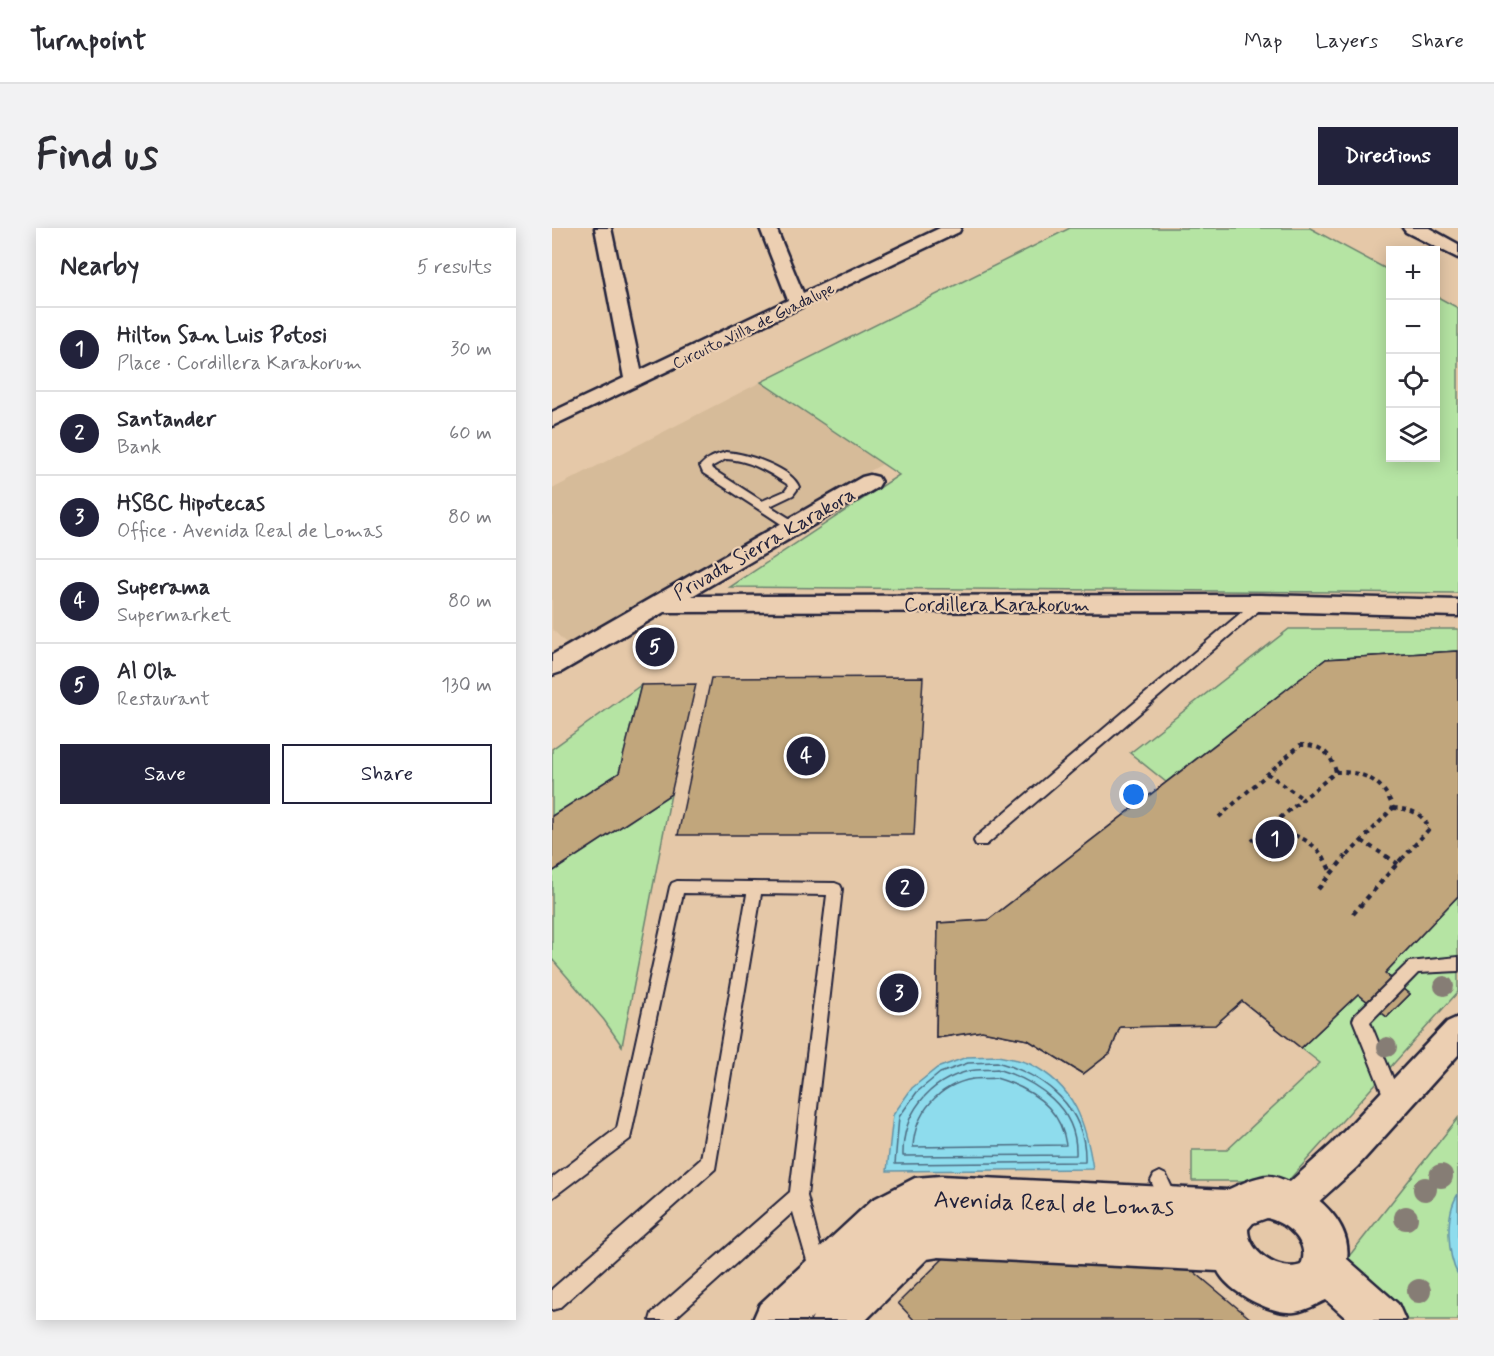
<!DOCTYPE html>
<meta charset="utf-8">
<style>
body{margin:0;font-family:Mynerve,sans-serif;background:#f2f2f3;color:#2b2b33}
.controls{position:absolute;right:18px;top:18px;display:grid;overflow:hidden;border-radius:0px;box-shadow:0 3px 15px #0003}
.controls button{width:54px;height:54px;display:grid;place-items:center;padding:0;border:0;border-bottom:2px solid #e1e1e2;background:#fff;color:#2b2b33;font:30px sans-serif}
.you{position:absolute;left:582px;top:567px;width:21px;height:21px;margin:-15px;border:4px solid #fff;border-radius:50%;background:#1a73e8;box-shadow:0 0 0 9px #1a73e833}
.badge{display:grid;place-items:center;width:39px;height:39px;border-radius:50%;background:#22223b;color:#fff;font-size:20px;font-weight:700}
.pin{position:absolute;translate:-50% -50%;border:3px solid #fff;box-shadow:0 2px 6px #0006}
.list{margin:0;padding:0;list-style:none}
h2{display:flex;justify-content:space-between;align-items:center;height:78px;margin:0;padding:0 24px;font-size:26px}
h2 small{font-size:20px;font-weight:400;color:#7c7c81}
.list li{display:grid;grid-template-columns:39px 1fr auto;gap:18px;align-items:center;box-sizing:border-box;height:84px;padding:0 24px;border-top:2px solid #e1e1e2}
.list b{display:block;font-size:22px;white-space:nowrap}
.list p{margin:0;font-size:20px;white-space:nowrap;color:#7c7c81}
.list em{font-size:20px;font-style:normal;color:#7c7c81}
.actions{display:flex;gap:12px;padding:18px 24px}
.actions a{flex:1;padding:14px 0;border:2px solid #22223b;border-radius:0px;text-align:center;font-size:21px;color:#22223b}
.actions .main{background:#22223b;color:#fff}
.icon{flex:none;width:33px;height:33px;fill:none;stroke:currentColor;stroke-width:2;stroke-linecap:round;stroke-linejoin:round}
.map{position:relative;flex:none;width:906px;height:1092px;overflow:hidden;border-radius:0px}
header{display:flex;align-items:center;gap:36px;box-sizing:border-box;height:84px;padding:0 30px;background:#fff;border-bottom:2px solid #e1e1e2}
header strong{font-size:28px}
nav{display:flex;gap:33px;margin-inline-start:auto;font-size:21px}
.intro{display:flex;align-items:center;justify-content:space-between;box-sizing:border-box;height:144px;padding:0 36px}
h1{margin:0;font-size:42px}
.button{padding:15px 27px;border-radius:0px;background:#22223b;color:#fff;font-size:21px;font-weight:700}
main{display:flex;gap:36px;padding:0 36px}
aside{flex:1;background:#fff;border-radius:0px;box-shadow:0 3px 15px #0003}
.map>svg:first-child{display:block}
.built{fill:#d6bb99}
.green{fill:#b5e4a3;stroke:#6c836f;stroke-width:1.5}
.water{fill:#8edced;stroke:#6392a6;stroke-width:1.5}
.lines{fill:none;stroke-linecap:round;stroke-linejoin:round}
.shore{stroke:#4d6c82;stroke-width:1.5}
.building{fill:#c1a67c;stroke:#22223b;stroke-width:1.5;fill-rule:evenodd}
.service-casing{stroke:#22223b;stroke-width:4}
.minor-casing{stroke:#22223b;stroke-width:5}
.tertiary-casing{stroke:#22223b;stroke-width:5}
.path-far1{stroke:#22223b;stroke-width:4;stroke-dasharray:4.5 4.5;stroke-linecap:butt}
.path{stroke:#22223b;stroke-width:4.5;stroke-dasharray:5 5;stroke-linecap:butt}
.service{fill:#eccfb2;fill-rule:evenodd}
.minor{fill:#eccfb2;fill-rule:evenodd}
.tertiary{fill:#eccfb2;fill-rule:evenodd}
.tree{fill:#867d75}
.labels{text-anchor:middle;stroke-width:4.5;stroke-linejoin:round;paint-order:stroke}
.far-street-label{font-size:16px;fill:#22223b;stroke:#eccfb2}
.street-label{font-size:20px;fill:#22223b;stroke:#eccfb2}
.near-street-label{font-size:24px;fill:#22223b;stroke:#eccfb2}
</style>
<header>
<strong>Turnpoint</strong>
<nav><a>Map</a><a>Layers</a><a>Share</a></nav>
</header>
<div class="intro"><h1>Find us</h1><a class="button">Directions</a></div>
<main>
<aside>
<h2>Nearby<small>5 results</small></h2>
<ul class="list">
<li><span class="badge">1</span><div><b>Hilton San Luis Potosi</b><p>Place · Cordillera Karakorum</p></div><em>30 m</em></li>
<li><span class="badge">2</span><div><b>Santander</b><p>Bank</p></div><em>60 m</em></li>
<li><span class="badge">3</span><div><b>HSBC Hipotecas</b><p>Office · Avenida Real de Lomas</p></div><em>80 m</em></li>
<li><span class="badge">4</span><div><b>Superama</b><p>Supermarket</p></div><em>80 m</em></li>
<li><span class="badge">5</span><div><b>Al Ola</b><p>Restaurant</p></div><em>130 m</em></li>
</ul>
<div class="actions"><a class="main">Save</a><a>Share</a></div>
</aside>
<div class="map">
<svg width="906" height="1092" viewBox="0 0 906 1092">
<rect width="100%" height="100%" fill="#e5c8a8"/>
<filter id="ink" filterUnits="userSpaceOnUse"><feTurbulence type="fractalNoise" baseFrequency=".0167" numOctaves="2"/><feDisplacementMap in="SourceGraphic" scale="12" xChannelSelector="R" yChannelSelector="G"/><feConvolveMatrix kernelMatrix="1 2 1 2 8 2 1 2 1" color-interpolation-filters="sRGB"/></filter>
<g filter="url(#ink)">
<path class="built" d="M209,154L332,235L16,417L0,401V261Z"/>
<g class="green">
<path d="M518,0H758L838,43V230H884V68L906,80V365L178,359L347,247L209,154Z"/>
<path d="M737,401H906V423L774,431L614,554L578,525Z"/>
<path d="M89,457L67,545L0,588V521Z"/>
<path d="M119,566L70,818L52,792L0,731V644Z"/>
<path d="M906,668V764L736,953H640V922H675L768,835L749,820L806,766L835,789L858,766L833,745Z"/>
<path d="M906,890V1092H855L794,1032Z"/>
</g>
<g class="water">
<path d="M446,828C457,830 469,832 478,836C523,858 534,895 541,941L335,943L341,887L360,860L385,840L415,829Z"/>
<path d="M906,966V1047C895,1026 893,986 906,966Z"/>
</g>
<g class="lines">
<g class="shore">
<path d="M445,834C493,847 535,880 533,934L343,936L347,889L365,864L388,845L416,835Z"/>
<path d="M445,841C485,853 526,880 524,927L351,928C350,886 376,853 417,843C426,841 436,842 445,841Z"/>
<path d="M444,850C478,860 509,879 514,917L361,919C363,885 386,857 421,851C428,850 436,851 444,850Z"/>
</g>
</g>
<g class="building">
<path d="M906,423V571L889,529L833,493L768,491L659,584L706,618L713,614H727L760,638L763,648L757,655L807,690L906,581V668L833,745L858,766L835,789L806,766L749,820L690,773L663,797L568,799L558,825L531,846L476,812L430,803L384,810L386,695L436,692L774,431ZM635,664L648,673L641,679L636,694L665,720L688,718L696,710L714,724L652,785L618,786L578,754L576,720Z"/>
<path d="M906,423V668L833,745L858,766L835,789L806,766L749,820L690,773L663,797L568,799L558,825L531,846L476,812L430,803L384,810L386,695L436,692L774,431Z"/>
<path d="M371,449L362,607H126L159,450Z"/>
<path d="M144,456L119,566L0,644V588L67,545L89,457Z"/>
<path d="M400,1022L634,1037L700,1092H362L346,1075Z"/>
</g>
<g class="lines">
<g class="service-casing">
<g id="service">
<path d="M174,224C194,225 240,240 247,259L241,267L218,278L245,295V301H237L151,245L148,238C155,230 164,227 174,224ZM174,231C198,232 216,244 235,256L236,259L233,263L210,273L160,241L159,239Z"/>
<path d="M708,371L714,375L712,378L434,617H424L422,613L424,609L704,372Z"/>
<path d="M125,653L283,655L288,657L290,661L255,968L275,1044L272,1050L266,1053L260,1050L241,984L121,1092H98L100,1085L238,964L275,667L209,666L163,941L7,1080L0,1082V1061L149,931L195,666L131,665L78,911L0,970V950L65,900L118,659L120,655Z"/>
<path d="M906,729V743L866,745L818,794L850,873L848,879L842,881L836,879L801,792L803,787L857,734Z"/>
<path d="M608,944L614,947L627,975L624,981L618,984L612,981L599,953L602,947Z"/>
</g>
</g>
<g class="minor-casing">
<g id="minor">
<path d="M43,0H59L89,142L236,72L208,0H224L251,65L388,0H409L407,4L0,198V184L72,150Z"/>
<path d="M318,247L326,249L329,254L326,259L140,368L708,367L906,372V388L708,383L112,384L9,444L0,447V427L310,249Z"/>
<path d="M906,789V827L805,939L752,987L740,992L728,987L723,975L728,963L781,915L895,794Z"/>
</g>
</g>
<g class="tertiary-casing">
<g id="tertiary">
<path d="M851,0H877L906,16V30L854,4Z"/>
<path d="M389,948L675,962C687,957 702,949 715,948C722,947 731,952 737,954C766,966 800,996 795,1031L846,1076L853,1092H796L774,1072C765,1076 753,1083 743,1084C720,1087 676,1064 666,1043L387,1029L375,1031L314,1092H259L261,1088L257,1092H201L208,1076L320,972L363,950ZM715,990C735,995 759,1015 749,1037C727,1045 696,1024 696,1001L701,995Z"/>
</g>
</g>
<g class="path-far1">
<path d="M715,545L751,571"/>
<path d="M841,580C857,581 871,584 877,601L851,630"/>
<path d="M667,589L748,517C768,516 779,525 784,544"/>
<path d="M716,602C738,604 759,610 772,630"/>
<path d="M700,613L784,544C812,543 832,553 841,580L793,630"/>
<path d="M810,613L837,630"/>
</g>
<g class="path">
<path d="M771,628L779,644"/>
<path d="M834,628L846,636"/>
<path d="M766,661L794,628"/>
<path d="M801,686L852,628"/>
</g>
<use href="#service" class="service"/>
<use href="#minor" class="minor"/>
<use href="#tertiary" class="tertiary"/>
</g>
<g class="tree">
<circle cx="892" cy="758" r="10"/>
<circle cx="835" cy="819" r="10"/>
<circle cx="889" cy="948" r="12"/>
<circle cx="873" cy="961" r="12"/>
<circle cx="854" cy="990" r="12"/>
<circle cx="867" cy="1063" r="12"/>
</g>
</g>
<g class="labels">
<g class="far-street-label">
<text transform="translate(201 97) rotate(-26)" y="6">Circuito Villa de Guadalupe</text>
</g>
<g class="street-label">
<text transform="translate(212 315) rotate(-30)" y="7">Privada Sierra Karakora</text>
<text x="445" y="383">Cordillera Karakorum</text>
</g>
<g class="near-street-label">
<text transform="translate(502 975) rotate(2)" y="8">Avenida Real de Lomas</text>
</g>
</g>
</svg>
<div class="controls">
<button>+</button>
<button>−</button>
<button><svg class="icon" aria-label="locate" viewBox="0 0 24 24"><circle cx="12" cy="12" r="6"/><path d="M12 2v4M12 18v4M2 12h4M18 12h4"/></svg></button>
<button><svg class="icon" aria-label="layers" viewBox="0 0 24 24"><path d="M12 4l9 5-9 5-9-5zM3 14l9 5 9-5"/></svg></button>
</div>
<div class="you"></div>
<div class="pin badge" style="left:723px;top:611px">1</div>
<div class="pin badge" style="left:353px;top:660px">2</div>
<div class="pin badge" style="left:347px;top:765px">3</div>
<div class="pin badge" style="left:254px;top:528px">4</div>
<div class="pin badge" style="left:103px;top:419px">5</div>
</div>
</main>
